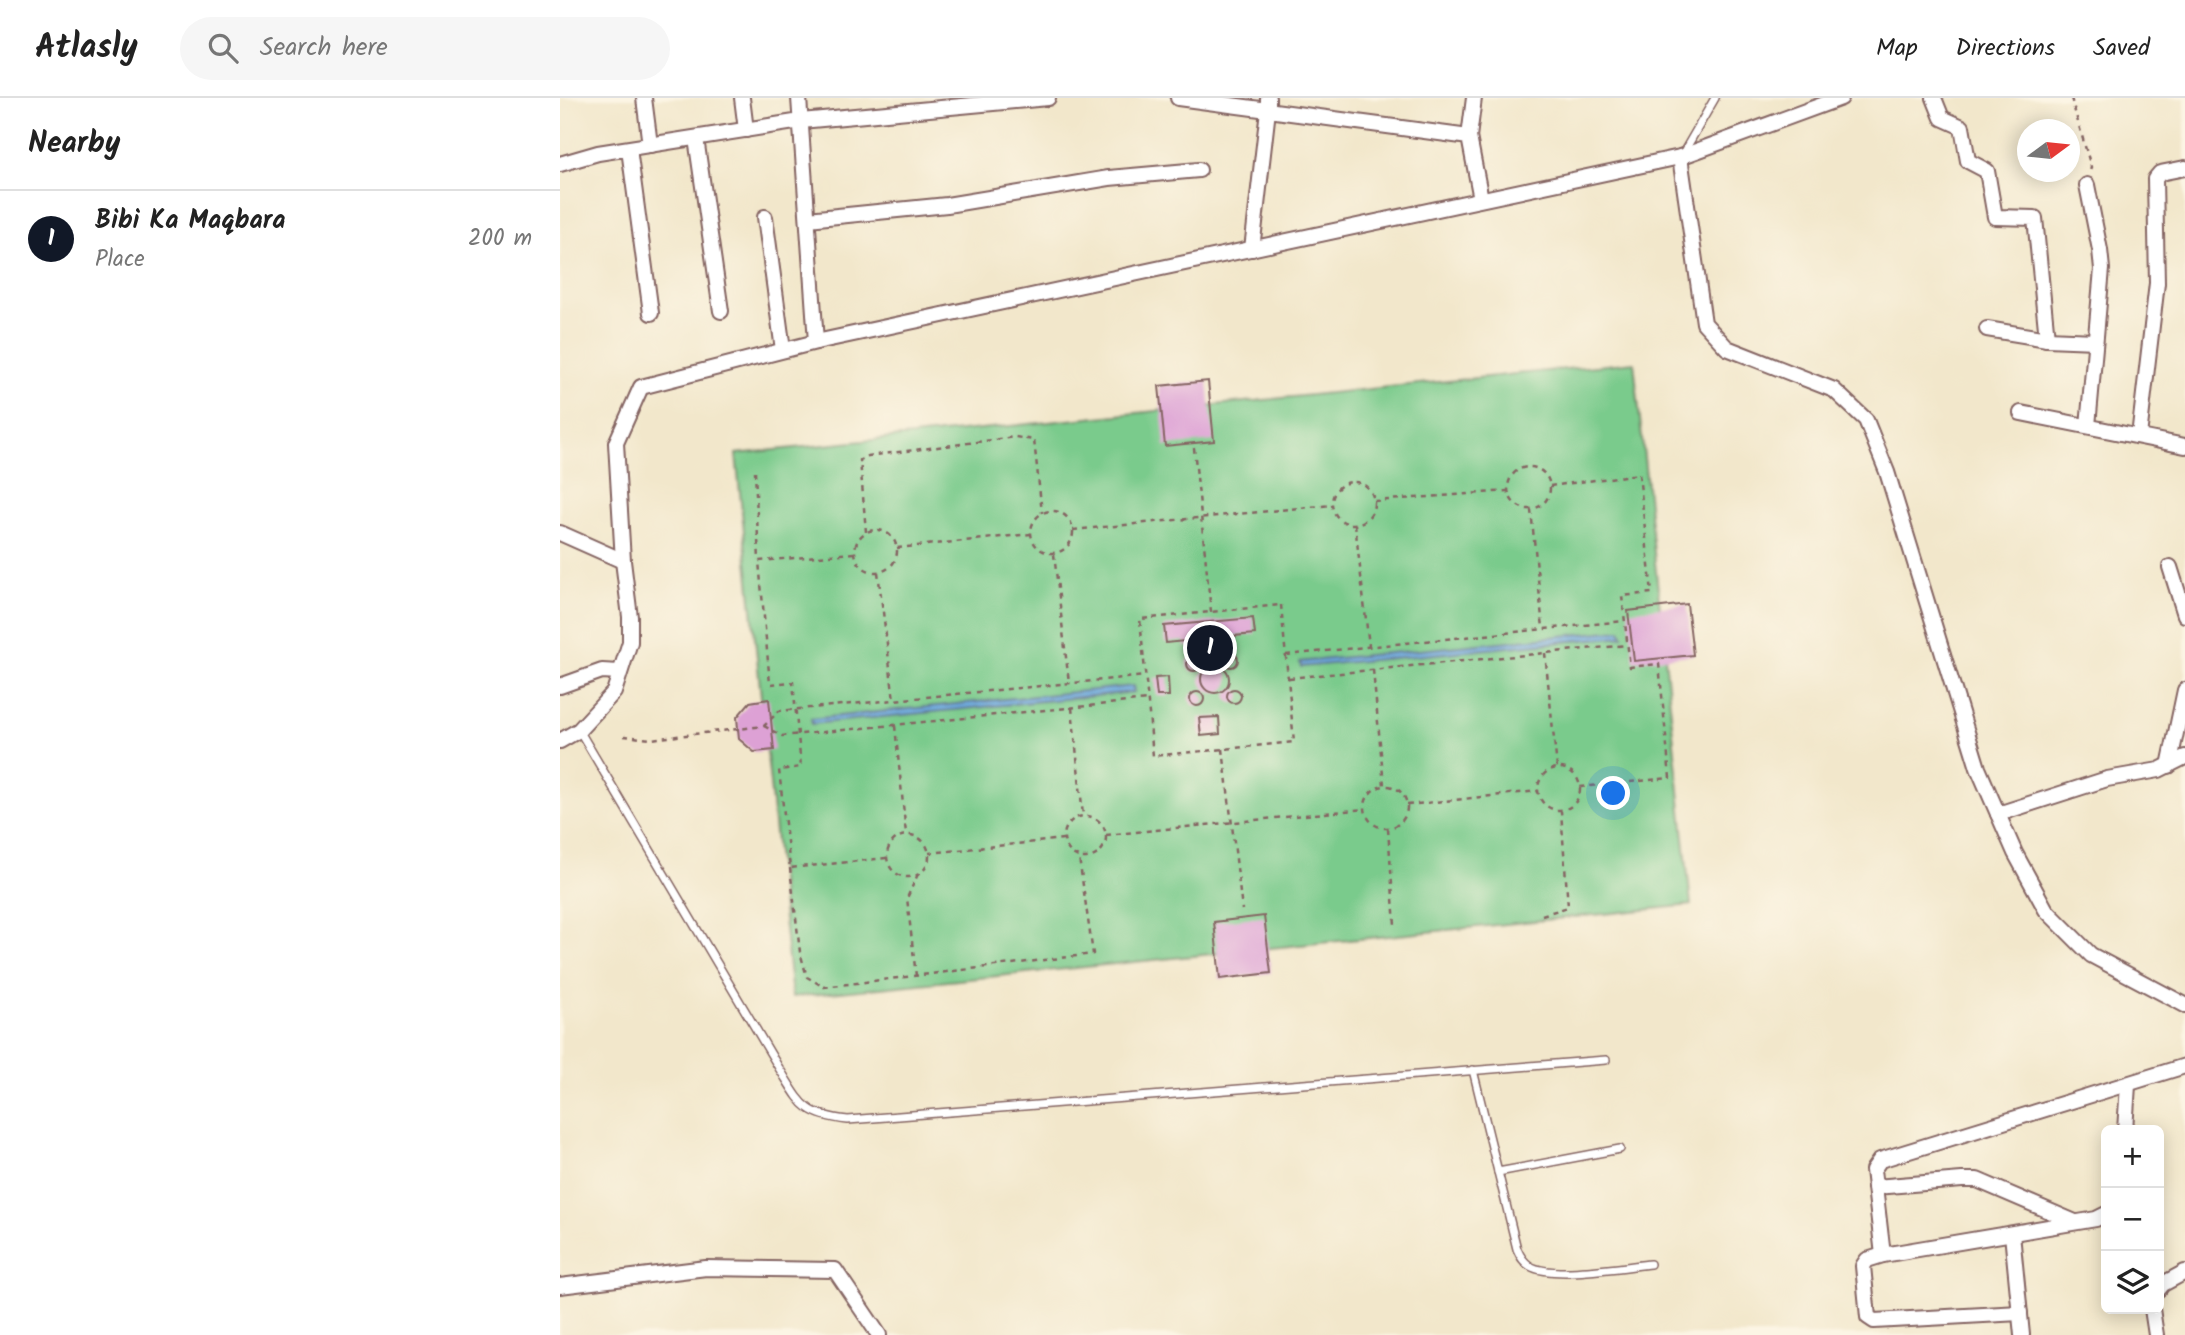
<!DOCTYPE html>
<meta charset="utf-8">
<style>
body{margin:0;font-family:Kalam,sans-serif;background:#f6f6f6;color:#222}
.controls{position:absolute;right:21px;bottom:21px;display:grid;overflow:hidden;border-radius:10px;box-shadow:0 4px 18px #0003}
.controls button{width:63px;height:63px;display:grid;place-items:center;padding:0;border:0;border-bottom:2px solid #e0e0e0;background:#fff;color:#222;font:35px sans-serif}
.compass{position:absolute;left:1457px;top:21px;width:63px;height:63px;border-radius:50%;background:#fff;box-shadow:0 4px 18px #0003;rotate:75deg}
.you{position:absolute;left:1054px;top:696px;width:24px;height:24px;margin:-18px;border:5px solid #fff;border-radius:50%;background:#1a73e8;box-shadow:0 0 0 10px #1a73e833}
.badge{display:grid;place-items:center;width:46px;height:46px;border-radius:50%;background:#111827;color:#fff;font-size:23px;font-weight:700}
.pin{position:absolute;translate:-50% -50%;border:4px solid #fff;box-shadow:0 2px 7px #0006}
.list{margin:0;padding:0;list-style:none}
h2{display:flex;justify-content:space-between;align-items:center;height:91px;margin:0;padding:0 28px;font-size:30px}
h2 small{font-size:23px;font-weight:400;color:#767676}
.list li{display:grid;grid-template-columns:46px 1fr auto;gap:21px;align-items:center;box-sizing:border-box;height:98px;padding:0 28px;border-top:2px solid #e0e0e0}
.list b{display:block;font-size:26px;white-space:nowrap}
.list p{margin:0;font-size:23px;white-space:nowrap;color:#767676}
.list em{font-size:23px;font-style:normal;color:#767676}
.icon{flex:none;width:38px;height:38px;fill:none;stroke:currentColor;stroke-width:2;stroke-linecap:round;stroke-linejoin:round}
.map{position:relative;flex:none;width:1625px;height:1237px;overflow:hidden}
header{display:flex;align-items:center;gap:42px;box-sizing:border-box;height:98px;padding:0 35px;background:#fff;border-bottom:2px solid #e0e0e0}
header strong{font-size:33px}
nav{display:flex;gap:38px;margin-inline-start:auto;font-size:24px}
.search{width:490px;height:63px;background:#f6f6f6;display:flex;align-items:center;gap:18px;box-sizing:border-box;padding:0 24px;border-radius:38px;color:#767676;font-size:26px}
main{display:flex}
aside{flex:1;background:#fff}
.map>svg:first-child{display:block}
.green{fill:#7acb8c;stroke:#62755c;stroke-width:2}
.water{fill:#6aaadd;stroke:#5a6484;stroke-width:2}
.building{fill:#dda1d5}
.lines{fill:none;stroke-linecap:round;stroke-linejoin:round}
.service-casing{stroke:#856563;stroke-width:10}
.minor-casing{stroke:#856563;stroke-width:18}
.path{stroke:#856563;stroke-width:2.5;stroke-dasharray:5 5;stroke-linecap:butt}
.service{stroke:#fff;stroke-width:7}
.minor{stroke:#fff;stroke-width:14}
</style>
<header>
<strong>Atlasly</strong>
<div class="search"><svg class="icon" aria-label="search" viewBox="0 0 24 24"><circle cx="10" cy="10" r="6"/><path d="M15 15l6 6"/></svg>Search here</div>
<nav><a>Map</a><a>Directions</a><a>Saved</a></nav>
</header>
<main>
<aside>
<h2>Nearby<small></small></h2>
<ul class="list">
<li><span class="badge">1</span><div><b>Bibi Ka Maqbara</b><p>Place</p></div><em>200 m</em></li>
</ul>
</aside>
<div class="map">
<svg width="1625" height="1237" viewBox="0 0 1625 1237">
<rect width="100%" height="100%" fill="#fcf5e5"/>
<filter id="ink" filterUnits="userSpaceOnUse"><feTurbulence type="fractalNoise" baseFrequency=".0143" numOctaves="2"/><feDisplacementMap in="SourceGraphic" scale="14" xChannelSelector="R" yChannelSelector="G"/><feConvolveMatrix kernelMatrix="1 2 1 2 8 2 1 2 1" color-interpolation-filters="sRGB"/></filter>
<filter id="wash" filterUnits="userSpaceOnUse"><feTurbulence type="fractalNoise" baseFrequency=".00686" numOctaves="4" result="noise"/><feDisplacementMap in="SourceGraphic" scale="28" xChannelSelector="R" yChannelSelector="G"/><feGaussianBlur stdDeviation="1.57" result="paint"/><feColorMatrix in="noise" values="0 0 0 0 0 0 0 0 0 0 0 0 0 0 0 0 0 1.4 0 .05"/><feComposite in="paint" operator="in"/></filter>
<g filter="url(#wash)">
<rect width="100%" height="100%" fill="#f2e7cb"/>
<path class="green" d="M1074,264L1131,807L232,899L176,356Z"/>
<g class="water">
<path d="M1061,532L1063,538L741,569L740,564Z"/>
<path d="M573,588L574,594L252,626L251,621Z"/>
</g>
<g id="blocks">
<g class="building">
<path d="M648,283L654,343L605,348L599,288Z"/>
<path d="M1127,506L1133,557L1074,563L1068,513Z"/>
<path d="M693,520L695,536L674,538L675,543L625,549L624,543L606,545L604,528Z"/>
<circle cx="671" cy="562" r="7"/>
<circle cx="634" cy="566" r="7"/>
<circle cx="655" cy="581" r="14"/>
<path d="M608,579L609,598H597L595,580Z"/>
<circle cx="674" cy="598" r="7"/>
<circle cx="637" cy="601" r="7"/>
<path d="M209,601L214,652L194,654L179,641L177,619L190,604Z"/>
<path d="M659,619L660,636L641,638L639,620Z"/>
<path d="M704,818L711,875L660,881L654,824Z"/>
</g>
</g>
</g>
<g filter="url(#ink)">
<use href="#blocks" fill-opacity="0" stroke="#856563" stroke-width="2"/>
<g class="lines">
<g class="service-casing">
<g id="service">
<path d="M1122,57L1155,0"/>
<path d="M19,632L219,970C242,1006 243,1017 288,1022L1046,962"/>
<path d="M913,972L957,1151C960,1158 963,1164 970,1168C992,1181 1062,1169 1090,1166"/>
<path d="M938,1074L1060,1051"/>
</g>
</g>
<g class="minor-casing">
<g id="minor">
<path d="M84,0L90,47"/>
<path d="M182,0L186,32"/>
<path d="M239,0L256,244"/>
<path d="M618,0L909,39L921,101"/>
<path d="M1374,0L1382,20L1402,29L1408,63L1427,73L1435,119L1475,120L1487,241"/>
<path d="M909,39L914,0"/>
<path d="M136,40L161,213"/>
<path d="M69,51L91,215"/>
<path d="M1120,59L1144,225L1167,250L1274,292L1306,322L1327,374L1418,670L1455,755L1486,812L1531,857L1625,907"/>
<path d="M0,66L38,55L241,23L488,0"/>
<path d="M1527,87L1540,152L1542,171L1528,328"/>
<path d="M205,119L223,252"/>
<path d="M248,121L387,107L549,80L639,72"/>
<path d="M692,151L708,12V0"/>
<path d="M1427,231L1487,241L1535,243"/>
<path d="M1461,315L1625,348"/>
<path d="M1579,338L1597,185L1595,81L1600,75L1625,70"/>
<path d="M0,435L63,463"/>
<path d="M1610,469L1625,517"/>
<path d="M0,588L42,573L59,574"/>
<path d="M0,643L19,632L54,594L70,544V519L63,463L56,345L81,289L256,244L1120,59L1281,0"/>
<path d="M1609,668L1625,592"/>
<path d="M1438,716L1547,681L1599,672L1625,659"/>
<path d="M1565,1032L1568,987"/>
<path d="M1315,1089L1402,1082H1417L1515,1124"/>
<path d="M1452,1136L1462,1237"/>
<path d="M1323,1157L1313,1072L1320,1062L1625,968"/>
<path d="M0,1188L146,1170L275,1172L319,1237"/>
<path d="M1599,1191L1603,1186L1625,1174"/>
<path d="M1592,1211L1596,1237"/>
<path d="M1460,1215L1314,1223L1308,1219L1303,1168L1307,1162L1323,1157L1536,1121L1546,1116"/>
</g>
</g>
<g class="path">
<path d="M1511,0L1531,69L1530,74"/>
<path d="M634,350L651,514"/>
<circle cx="969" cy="390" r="21"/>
<path d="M195,373L199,463"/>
<circle cx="793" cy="405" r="21"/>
<path d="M990,388L1079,376L1092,495L1062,498L1070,569L1099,566L1110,680L1020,689"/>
<path d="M814,403L948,393"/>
<path d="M971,412L983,530"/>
<circle cx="492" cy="434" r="21"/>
<path d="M795,426L809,548"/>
<circle cx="316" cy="453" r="21"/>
<path d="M513,432L771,407"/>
<path d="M306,434L300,362L308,358L455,339L474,342L482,415"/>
<path d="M337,450L471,436"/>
<path d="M294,455L199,463L210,586L233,584L241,669L219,672L230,770L327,760"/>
<path d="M494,456L509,585"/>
<path d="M318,474L334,602"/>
<path d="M721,507L734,644L593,658L580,521Z"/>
<path d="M985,555L997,670"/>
<path d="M726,557L1064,523"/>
<path d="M813,572L824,687"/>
<path d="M729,580L1067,547"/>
<path d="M512,610L523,718"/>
<path d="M204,628L222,638L588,602"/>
<path d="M335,628L346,736"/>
<path d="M64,638L91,641L204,628L219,613L585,578"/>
<path d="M663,651L682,812"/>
<circle cx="999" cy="691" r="21"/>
<circle cx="826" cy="709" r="21"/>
<path d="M847,707L978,693"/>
<circle cx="525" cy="739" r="21"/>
<path d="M828,731L835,827"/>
<circle cx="348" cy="758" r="21"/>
<path d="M546,737L804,711"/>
<path d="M369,755L504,741"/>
<path d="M230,770L240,854L247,879L264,889L533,856L519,760"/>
<path d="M982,817L1008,809L1001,713"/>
<path d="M356,878L347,800L358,776"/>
</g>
<use href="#service" class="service"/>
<use href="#minor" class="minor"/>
</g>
</g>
</svg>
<div class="controls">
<button>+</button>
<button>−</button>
<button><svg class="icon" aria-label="layers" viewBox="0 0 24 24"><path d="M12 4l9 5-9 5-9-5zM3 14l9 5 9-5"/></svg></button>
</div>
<svg class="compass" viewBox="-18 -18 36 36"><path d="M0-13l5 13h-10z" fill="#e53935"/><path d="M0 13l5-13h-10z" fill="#767676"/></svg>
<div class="you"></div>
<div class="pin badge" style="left:650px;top:550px">1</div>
</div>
</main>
